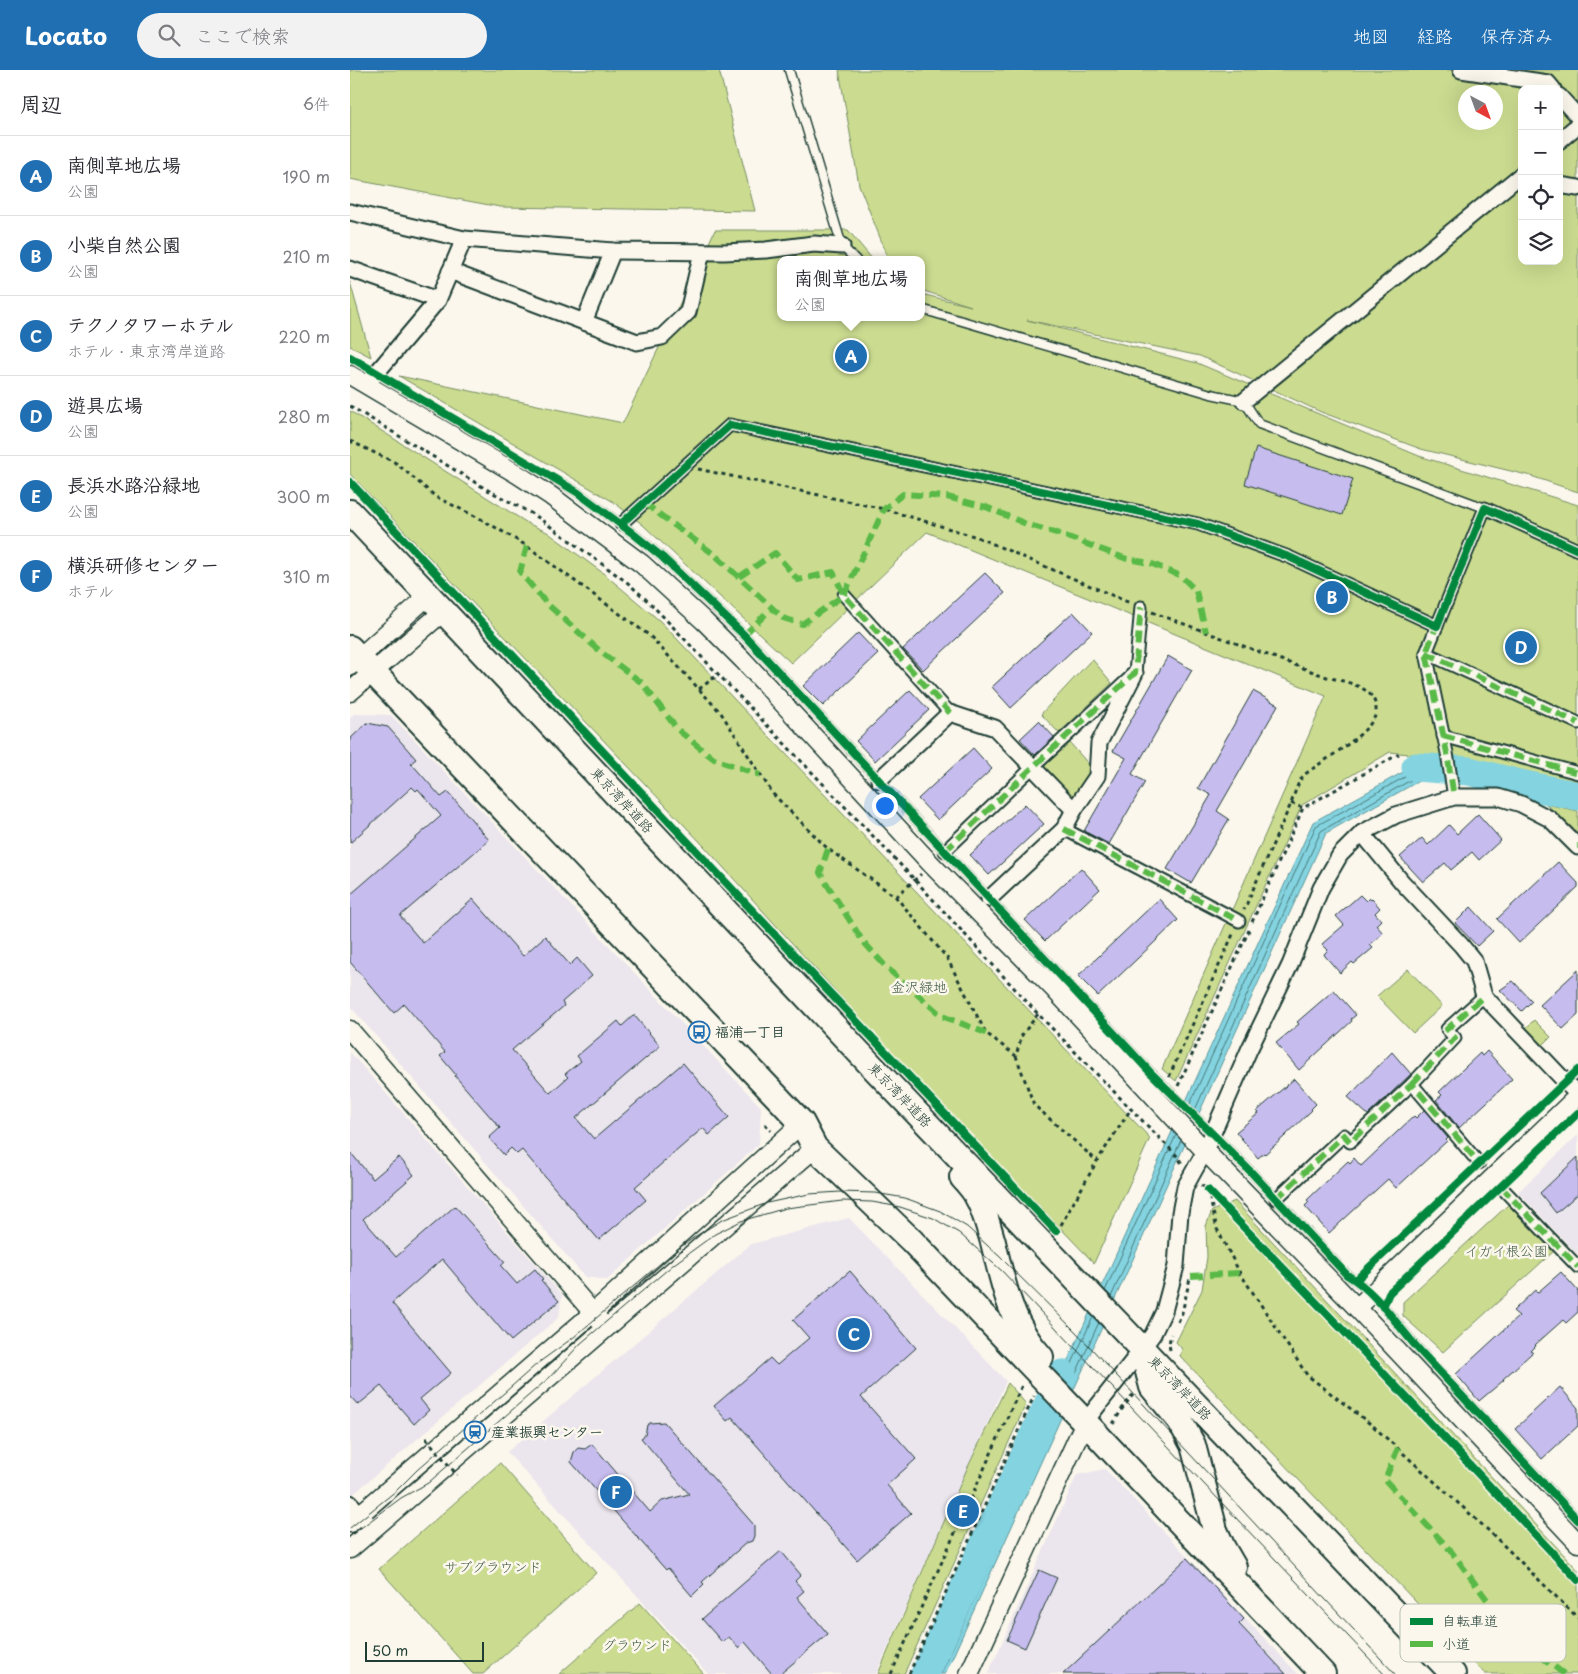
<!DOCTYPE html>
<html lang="ja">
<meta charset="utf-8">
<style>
body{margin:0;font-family:"Playpen Sans","Klee One",sans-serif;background:#f2f2f3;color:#2b2b33}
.controls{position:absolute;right:15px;top:15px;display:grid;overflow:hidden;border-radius:10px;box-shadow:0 5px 20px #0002}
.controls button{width:45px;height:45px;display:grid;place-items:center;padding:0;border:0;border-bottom:1px solid #e1e1e2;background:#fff;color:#2b2b33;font:25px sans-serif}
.compass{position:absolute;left:1108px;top:15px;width:45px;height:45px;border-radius:50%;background:#fff;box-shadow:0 5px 20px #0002;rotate:139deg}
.scale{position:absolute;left:15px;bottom:12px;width:119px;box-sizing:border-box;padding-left:5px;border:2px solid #1f3d34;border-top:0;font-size:14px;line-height:18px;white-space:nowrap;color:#1f3d34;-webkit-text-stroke:4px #fbf7ec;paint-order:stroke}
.you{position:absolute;left:534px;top:735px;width:18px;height:18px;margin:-12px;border:4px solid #fff;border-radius:50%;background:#1a73e8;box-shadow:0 0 0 8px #1a73e833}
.badge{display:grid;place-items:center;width:32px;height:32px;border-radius:50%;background:#1f6fb2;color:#fff;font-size:16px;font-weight:700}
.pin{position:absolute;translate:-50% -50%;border:2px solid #fff;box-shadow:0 1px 5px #0006}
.popup{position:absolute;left:427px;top:186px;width:148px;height:65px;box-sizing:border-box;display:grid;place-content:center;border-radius:10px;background:#fff;filter:drop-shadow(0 1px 4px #0005);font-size:16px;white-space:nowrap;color:#7c7c81}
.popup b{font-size:19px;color:#2b2b33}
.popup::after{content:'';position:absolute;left:50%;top:100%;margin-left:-10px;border:10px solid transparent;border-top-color:#fff}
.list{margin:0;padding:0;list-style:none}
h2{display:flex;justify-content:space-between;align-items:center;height:65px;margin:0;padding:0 20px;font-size:21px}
h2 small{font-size:16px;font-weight:400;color:#7c7c81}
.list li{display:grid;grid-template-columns:32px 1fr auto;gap:15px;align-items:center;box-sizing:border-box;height:80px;padding:0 20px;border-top:1px solid #e1e1e2}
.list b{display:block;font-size:19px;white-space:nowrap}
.list p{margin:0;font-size:16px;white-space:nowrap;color:#7c7c81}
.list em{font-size:16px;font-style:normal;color:#7c7c81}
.icon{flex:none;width:28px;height:28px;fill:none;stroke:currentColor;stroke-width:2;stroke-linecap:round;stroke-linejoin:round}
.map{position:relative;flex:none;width:1228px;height:1604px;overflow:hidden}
header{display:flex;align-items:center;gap:30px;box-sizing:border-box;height:70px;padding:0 25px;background:#1f6fb2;color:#fff}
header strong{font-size:24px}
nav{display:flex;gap:28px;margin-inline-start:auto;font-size:18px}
.search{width:350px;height:45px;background:#f2f2f3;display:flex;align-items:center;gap:12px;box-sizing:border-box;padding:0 18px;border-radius:28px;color:#7c7c81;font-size:19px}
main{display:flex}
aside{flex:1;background:#fff}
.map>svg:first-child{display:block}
.built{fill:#ebe5ed}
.green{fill:#cbdc90;stroke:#758c62;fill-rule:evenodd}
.water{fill:#84d3e0;stroke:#5c979b}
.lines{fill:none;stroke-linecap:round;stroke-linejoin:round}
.shore{stroke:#477979;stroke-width:1}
.river{stroke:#84d3e0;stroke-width:29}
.building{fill:#c7bcee;stroke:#1f3d34}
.service-casing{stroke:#1f3d34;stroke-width:11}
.pedestrian-casing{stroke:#1f3d34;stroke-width:15}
.minor-casing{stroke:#1f3d34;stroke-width:19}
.tertiary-casing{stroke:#1f3d34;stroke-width:21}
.trunk-casing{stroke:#1f3d34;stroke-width:28}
.path{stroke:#1f3d34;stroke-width:3;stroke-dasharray:4 4;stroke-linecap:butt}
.service{stroke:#fbf7ec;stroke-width:8}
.pedestrian{stroke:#fbf7ec;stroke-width:11}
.minor{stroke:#fbf7ec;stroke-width:15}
.tertiary{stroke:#fbf7ec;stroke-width:18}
.trunk{stroke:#fbf7ec;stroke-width:24}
.tram{stroke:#1f3d34;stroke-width:1}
.path-bridge{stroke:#1f3d34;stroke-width:3;stroke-dasharray:4 4;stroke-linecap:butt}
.quiet{stroke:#58b947;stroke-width:6;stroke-dasharray:12 6;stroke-linecap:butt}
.cycleway-casing{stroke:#fbf7ec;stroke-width:11}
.cycleway{stroke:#00873e;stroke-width:8}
.labels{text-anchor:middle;stroke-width:5;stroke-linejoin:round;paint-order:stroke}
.street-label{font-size:14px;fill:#1f3d34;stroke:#fbf7ec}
.park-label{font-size:14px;fill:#415d46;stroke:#fbf7ec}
.poi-label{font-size:14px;font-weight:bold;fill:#1f3d34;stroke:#fbf7ec;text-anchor:start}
.key{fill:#fbf7ec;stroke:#b9bfb5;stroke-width:1}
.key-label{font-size:14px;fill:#1f3d34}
</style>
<header>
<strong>Locato</strong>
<div class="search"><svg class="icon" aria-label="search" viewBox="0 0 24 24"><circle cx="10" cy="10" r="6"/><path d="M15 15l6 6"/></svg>ここで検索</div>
<nav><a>地図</a><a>経路</a><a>保存済み</a></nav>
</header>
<main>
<aside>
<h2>周辺<small>6件</small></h2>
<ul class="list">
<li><span class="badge">A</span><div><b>南側草地広場</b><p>公園</p></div><em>190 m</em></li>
<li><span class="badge">B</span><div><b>小柴自然公園</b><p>公園</p></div><em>210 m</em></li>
<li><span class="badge">C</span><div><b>テクノタワーホテル</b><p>ホテル · 東京湾岸道路</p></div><em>220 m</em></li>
<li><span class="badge">D</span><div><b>遊具広場</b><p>公園</p></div><em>280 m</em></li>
<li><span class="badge">E</span><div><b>長浜水路沿緑地</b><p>公園</p></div><em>300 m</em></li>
<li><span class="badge">F</span><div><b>横浜研修センター</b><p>ホテル</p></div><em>310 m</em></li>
</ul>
</aside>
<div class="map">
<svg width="1228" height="1604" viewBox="0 0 1228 1604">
<rect width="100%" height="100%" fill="#fbf7ec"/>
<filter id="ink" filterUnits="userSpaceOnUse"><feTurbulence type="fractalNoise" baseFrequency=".02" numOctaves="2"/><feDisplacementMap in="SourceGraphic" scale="10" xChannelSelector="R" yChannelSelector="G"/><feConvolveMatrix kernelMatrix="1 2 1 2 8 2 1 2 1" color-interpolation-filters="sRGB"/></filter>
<g filter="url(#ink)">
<g class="built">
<path d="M4,644L41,645L411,1037L409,1074L257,1210L235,1207L0,936V648Z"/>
<path d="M0,982L212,1225L209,1247L0,1427Z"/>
<path d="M1228,1065V1185L1168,1122Z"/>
<path d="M499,1148L656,1311L526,1604H358L157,1382L401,1174Z"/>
<path d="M755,1399L948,1604H638L727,1405Z"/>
</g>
<g class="green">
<path d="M0,0H369L405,141L150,137L0,109Z"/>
<path d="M489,0H1228V422L1181,406L1071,379L971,342L850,286L677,250L847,293L1069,386L1228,435V716L1088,687L1040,682L952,735L826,1011L812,999L976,626L577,462L441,593L293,455L262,431L49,306L273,353L365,160H498L523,190H431V247H571V224L621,236L571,220V190H539L509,115ZM1172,19H1209V191H1172ZM1116,22H1146V52H1116Z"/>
<path d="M0,212L21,287L0,276Z"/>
<path d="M0,341L179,454L197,462L253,503L310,551L800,1068L744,1193L529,969L354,776L0,404Z"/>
<path d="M742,589L762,613L709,663L691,644Z"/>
<path d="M720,673L742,698L725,729L694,696Z"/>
<path d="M1196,734L1228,741V763Z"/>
<path d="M1058,899L1092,936L1063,963L1027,926Z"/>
<path d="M1184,950L1201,967L1193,975L1176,958Z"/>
<path d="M885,1131L1228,1500V1604H1135L830,1286L832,1279L826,1272L852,1220L857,1187L856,1156L862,1141Z"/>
<path d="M1158,1135L1204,1181L1093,1282L1053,1246V1232Z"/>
<path d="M658,1313L676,1334L554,1604H528L616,1401Z"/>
<path d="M150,1393L246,1503L133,1604H123L29,1499Z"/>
<path d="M290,1533L354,1604H209Z"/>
</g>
<path class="water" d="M1064,696L1113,701L1228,725V736L1112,712L1076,707L976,763L595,1604H575L963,752Z"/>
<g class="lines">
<g class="shore">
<path d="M840,1034L966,756L1064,702H1068V706L971,761L845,1040"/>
<path d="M755,1221L826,1065"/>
<path d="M761,1227L831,1070"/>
<path d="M714,1311L743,1247"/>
<path d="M720,1317L749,1252"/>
<path d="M581,1604L702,1337"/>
<path d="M591,1604L708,1343"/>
</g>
<g class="river">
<path d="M1066,697L1119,701L1170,714L1228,726"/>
<path d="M575,1604L712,1304"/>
</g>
</g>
<g class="building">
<path d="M906,378L1003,409L992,445L895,414Z"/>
<path d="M635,503L655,523L573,600L553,579Z"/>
<path d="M723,542L742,562L661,638L642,617Z"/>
<path d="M508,563L528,584L473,636L453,616Z"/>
<path d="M818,586L842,600L782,704L795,712L759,774L734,761L776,688L763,681Z"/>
<path d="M560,620L579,640L525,691L506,671Z"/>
<path d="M903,621L928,635L867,741L879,749L841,813L817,799L861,725L848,718Z"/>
<path d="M689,651L704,667L685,685L670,669Z"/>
<path d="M17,653L38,657L66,689L61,693L91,727L98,722L139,770L50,846L73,873L123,829L173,886L195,866L220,895L227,888L242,906L212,932L214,936L162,980L200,1023L218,1007L215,1004L231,991L227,986L268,951L272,956L284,945L310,976L226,1048L244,1069L333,993L379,1047L359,1065L353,1058L285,1117L296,1130L249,1170L172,1080L167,1084L161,1078L154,1085L139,1068L150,1058L105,1006L106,1005L90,986L95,982L54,934L44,943L0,892V825L91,746L68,719L66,721L62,717L0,773V669Z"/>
<path d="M623,678L642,699L588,750L568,729Z"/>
<path d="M675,734L694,754L639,805L620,785Z"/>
<path d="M1128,744L1151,770L1129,790L1122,782L1101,800L1095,793L1073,812L1050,787L1072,768L1078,775L1099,755L1107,764Z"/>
<path d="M1208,792L1228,813V817L1169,873L1147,849Z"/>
<path d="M731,798L750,819L695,871L675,850Z"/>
<path d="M1010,825L1016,831L1019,828L1021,830L1022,829L1030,838L1025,843L1031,850L1026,855L1033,863L1020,875L1023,878L1004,894L1002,892L990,903L975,886L974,884L978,880L972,874L994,855L986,846Z"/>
<path d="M809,829L828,850L748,926L728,906Z"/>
<path d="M1121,837L1143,861L1127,876L1105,853Z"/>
<path d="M1228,900V945L1213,959L1190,935Z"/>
<path d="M1163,911L1182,931L1172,941L1150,920Z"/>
<path d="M984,920L1006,945L1001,949L1002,951L949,1000L926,973L949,954L947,952Z"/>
<path d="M1137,981L1162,1009L1109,1058L1086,1030L1092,1025L1089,1022L1114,998L1130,983L1132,986Z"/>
<path d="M1042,982L1061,1004L1018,1045L998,1027Z"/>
<path d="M944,1009L966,1034L961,1039L962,1040L934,1067L915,1084L914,1083L908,1088L886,1062L909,1043L907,1041Z"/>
<path d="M1074,1040L1098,1068L1096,1070L1097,1071L1046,1118L1038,1109L979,1163L955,1136L959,1132L957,1130L998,1091L1000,1093L1004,1088L1011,1096L1064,1046L1066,1048Z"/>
<path d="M0,1082L23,1109L49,1087L64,1105L13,1149L46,1187L105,1136L155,1192L151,1196L167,1214L185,1199L193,1209L191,1210L209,1231L161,1271L92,1189L42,1233L101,1303L70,1329L79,1340L64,1354L31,1316L8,1335L0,1326Z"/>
<path d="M1228,1087V1124L1206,1143L1190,1123Z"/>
<path d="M500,1201L566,1278L511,1327L566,1389L537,1415L561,1443L507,1490L382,1347L377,1351L364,1336L420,1288L427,1295L459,1268L443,1250Z"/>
<path d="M1211,1202L1228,1221V1242L1216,1253L1213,1250L1195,1266L1185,1275L1186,1276L1181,1281L1183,1282L1153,1309L1154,1310L1129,1331L1106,1304L1169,1246L1163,1241L1185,1220L1187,1223Z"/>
<path d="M1210,1317L1228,1338V1356L1192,1389L1165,1359Z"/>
<path d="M314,1352L404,1455V1466L402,1471L396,1473L352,1512L354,1514L342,1526L318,1498L316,1500L221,1392L224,1382L228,1378L235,1379L242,1374L300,1442L312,1431L339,1424L291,1368L295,1365L297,1355L300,1353Z"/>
<path d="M431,1481L451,1505L445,1511L454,1521L447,1527L478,1564L430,1604H422L395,1572L389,1578L379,1567L372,1572L352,1549Z"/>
<path d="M837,1488L894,1549L889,1554L936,1604H713Z"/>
<path d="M689,1500L707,1508L675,1578L657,1570Z"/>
</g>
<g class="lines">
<g class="service-casing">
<g id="service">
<path d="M439,0L492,176L506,190"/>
<path d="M571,239L861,324L894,331L909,354L1135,438"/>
<path d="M205,409L227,422L281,462L312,487L394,565L800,1002L902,1103L997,1205C1026,1221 1049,1258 1071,1282C1123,1338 1176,1394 1228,1450"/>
</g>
</g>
<g class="pedestrian-casing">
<g id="pedestrian">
<path d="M271,454L380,355L848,454L939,487L1087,556"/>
<path d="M494,525L600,643"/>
<path d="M1076,583L1228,653"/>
<path d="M1093,666L1228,703"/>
<path d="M1104,727L1097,683L1076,583L1135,438L1228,480"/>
<path d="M714,759L889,851"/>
<path d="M595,781L683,697L785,603L791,537"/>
<path d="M1062,1014L1105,968L1097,959L1134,926"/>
<path d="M1151,1117L1228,1197"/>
<path d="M926,1129L994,1065L1000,1072L1062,1014L1129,1093"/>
</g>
</g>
<g class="minor-casing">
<g id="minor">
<path d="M1111,0L1198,13L1203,19"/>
<path d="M1209,26L1228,47"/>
<path d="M1209,71L1228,55"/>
<path d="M1209,115L1228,118"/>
<path d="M0,142L114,169L263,181L374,182L416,180L464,174L492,176"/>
<path d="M0,199L88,230"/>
<path d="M100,201L287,272L312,267L338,242L352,182"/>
<path d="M234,252L263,181"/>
<path d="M17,314L88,230L114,169"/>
<path d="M894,331L1172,104"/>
<path d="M529,710L600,643L645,658L724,740"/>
<path d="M1012,763L1052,812L1111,875L1124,891L1134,926L1228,1025"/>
<path d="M639,829L714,759L724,740L747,706L749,673L785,603"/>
<path d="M735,1352L792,1279L803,1264L814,1241L826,1196L830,1143L835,1117L855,1081L899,980L940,895L971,818L990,785L1012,763L1046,745L1104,727H1148L1171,734L1200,749L1228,777"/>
<path d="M0,1433L23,1459"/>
</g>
</g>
<g class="tertiary-casing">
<g id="tertiary">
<path d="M0,305L167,404L201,426L292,494L354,551L393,590L582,795L705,920L855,1081L1007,1238L1228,1473"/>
<path d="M0,596L79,525"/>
<path d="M0,622L94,541"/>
<path d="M0,960L250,1251"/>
<path d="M1007,1238L1228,1026"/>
<path d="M0,1453L243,1243L452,1053"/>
<path d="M0,1479L465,1078"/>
<path d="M619,1604L735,1352"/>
</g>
</g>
<g class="trunk-casing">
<g id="trunk">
<path d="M0,442L520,994L1103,1604"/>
<path d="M0,578L452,1053L465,1078L562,1171L735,1352L973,1604"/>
<path d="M612,1107C617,1113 623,1119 626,1125C635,1140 638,1156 643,1172C653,1213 661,1255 691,1287"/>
<path d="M792,1279L802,1317L830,1351L843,1375L865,1460L873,1478L884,1497"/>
</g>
</g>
<g class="path">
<path d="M0,336L136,419L186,446L278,513L301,534L565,810L688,944L828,1087L832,1094"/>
<path d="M0,371L46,393L86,427L131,449L177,476L300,566L371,643L423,724L478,779L546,827L597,888L636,963L666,986"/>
<path d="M348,399L534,439L627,467L780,533"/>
<path d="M802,542L977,607C995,612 1027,616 1026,641C1026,661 970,692 954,705C947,712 944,727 940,736C924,771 909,806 894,840"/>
<path d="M349,619L369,604"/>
<path d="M941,733L953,738"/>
<path d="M546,827L571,804"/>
<path d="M902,852L953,738L1049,684"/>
<path d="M688,944L672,965L666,986L684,1035L747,1091"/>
<path d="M819,1007L884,862"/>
<path d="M828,1016L899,860"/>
<path d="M415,1054L421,1061"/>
<path d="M851,1115L858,1120L867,1159L890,1203L957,1305L1023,1356L1139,1461L1228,1548"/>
<path d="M707,1162L747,1091L781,1039"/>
<path d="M828,1252L832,1243L840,1208"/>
<path d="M1008,1276L1015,1270"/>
<path d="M820,1280L819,1274L821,1264"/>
<path d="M763,1354L772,1339L785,1322"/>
<path d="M541,1604L673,1313"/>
<path d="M559,1604L684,1326"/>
</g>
<use href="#service" class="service"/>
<use href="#pedestrian" class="pedestrian"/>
<use href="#minor" class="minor"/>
<use href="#tertiary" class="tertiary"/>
<use href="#trunk" class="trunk"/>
<g class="tram">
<path d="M0,1458L47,1420L67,1400L188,1293L224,1267L325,1181L346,1166L372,1150L417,1133L459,1124L490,1122L525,1123L555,1128L590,1141L617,1157L649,1186L726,1262L1045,1604"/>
<path d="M0,1466L51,1428L78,1413L200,1307L230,1274L324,1194L365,1164L391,1151L436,1138L492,1131L522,1132L550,1137L583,1148L609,1163L652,1201L1034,1604"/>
</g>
<path class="path-bridge" d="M76,1368L107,1405"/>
<g class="quiet">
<path d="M294,433L365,485L433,548L452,554L494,525L534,439L553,424L597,427L636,437L676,454L710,464L777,489L800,493L831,506L846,521L856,562"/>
<path d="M177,476L170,502L196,533L251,582L292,613L328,660L364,689L410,705"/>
<path d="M389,507L425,483L448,510L483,502L494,525L600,643"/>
<path d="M1088,552L1076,583L1097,683L1104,727"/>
<path d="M394,565L422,538"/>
<path d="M1076,583L1228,653"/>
<path d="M1093,666L1228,703"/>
<path d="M714,759L889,851"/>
<path d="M1227,776H1228"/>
<path d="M478,779L470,803L512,870L537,898L592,946L636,963"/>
<path d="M595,781L683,697L785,603L791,537"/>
<path d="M1062,1014L1105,968L1097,959L1134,926"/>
<path d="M1151,1117L1228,1197"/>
<path d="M926,1129L994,1065L1000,1072L1062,1014L1129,1093"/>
<path d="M841,1206L890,1203"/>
<path d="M1048,1378L1035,1410L1101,1481L1164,1566L1214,1604"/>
</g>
<g class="cycleway-casing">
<g id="cycleway">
<path d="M0,287L227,422L281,462L312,487L394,565L800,1002L902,1103L997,1205C1026,1221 1049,1258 1071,1282C1123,1338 1176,1394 1228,1450"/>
<path d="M0,412L476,919L706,1161"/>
<path d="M271,454L380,355L848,454L939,487L1087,556L1135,438L1228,480"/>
<path d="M858,1120L1008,1276L1228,1510"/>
<path d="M1006,1210L1228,1000"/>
<path d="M1033,1237L1039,1223L1228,1043"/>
</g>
</g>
<use href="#cycleway" class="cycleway"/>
</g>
</g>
<defs>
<g id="bus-ring" transform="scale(1.125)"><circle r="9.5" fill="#fbf7ec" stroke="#1f6fb2" stroke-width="1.5"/><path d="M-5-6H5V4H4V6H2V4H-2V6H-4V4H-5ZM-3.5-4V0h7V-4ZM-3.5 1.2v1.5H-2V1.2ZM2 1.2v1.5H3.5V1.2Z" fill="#1f6fb2"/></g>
<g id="station-ring" transform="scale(1.125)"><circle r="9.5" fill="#fbf7ec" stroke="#1f6fb2" stroke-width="1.5"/><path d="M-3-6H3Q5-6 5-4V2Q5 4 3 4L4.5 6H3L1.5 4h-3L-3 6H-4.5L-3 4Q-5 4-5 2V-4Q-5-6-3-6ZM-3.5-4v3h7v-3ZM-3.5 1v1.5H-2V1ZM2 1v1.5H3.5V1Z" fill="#1f6fb2"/></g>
</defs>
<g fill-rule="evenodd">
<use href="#bus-ring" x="349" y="962"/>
<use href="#station-ring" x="125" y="1362"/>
</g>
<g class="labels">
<g class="street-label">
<text transform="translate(272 730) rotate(47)" y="5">東京湾岸道路</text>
<text transform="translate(550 1025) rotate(46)" y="5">東京湾岸道路</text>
<text transform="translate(830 1318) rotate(46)" y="5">東京湾岸道路</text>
</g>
<g class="park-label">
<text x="569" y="922">金沢緑地</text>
<text x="1156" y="1186">イガイ根公園</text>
<text x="143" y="1502">サブグラウンド</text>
<text x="287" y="1580">グラウンド</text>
</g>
<g class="poi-label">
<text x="365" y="967">福浦一丁目</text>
<text x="141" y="1367">産業振興センター</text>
</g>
</g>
<rect x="1050" y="1534" width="166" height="58" rx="8" class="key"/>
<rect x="1060" y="1548" width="23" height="7" fill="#00873e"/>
<rect x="1060" y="1571" width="23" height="6" fill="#58b947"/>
<g class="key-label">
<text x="1092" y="1556">自転車道</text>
<text x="1092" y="1579">小道</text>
</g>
</svg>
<div class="controls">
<button>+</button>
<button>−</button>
<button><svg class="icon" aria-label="locate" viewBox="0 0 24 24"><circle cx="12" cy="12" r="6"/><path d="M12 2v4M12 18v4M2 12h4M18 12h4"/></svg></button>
<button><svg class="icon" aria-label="layers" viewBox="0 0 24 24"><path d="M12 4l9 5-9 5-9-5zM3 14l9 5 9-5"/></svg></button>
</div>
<svg class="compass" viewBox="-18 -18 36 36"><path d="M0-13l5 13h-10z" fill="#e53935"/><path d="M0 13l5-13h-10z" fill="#7c7c81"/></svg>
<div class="scale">50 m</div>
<div class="you"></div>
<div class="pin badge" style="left:501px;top:286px">A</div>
<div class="popup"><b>南側草地広場</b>公園</div>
<div class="pin badge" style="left:982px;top:527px">B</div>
<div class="pin badge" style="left:504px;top:1264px">C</div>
<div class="pin badge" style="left:1171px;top:577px">D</div>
<div class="pin badge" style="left:613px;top:1441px">E</div>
<div class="pin badge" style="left:266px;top:1422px">F</div>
</div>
</main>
